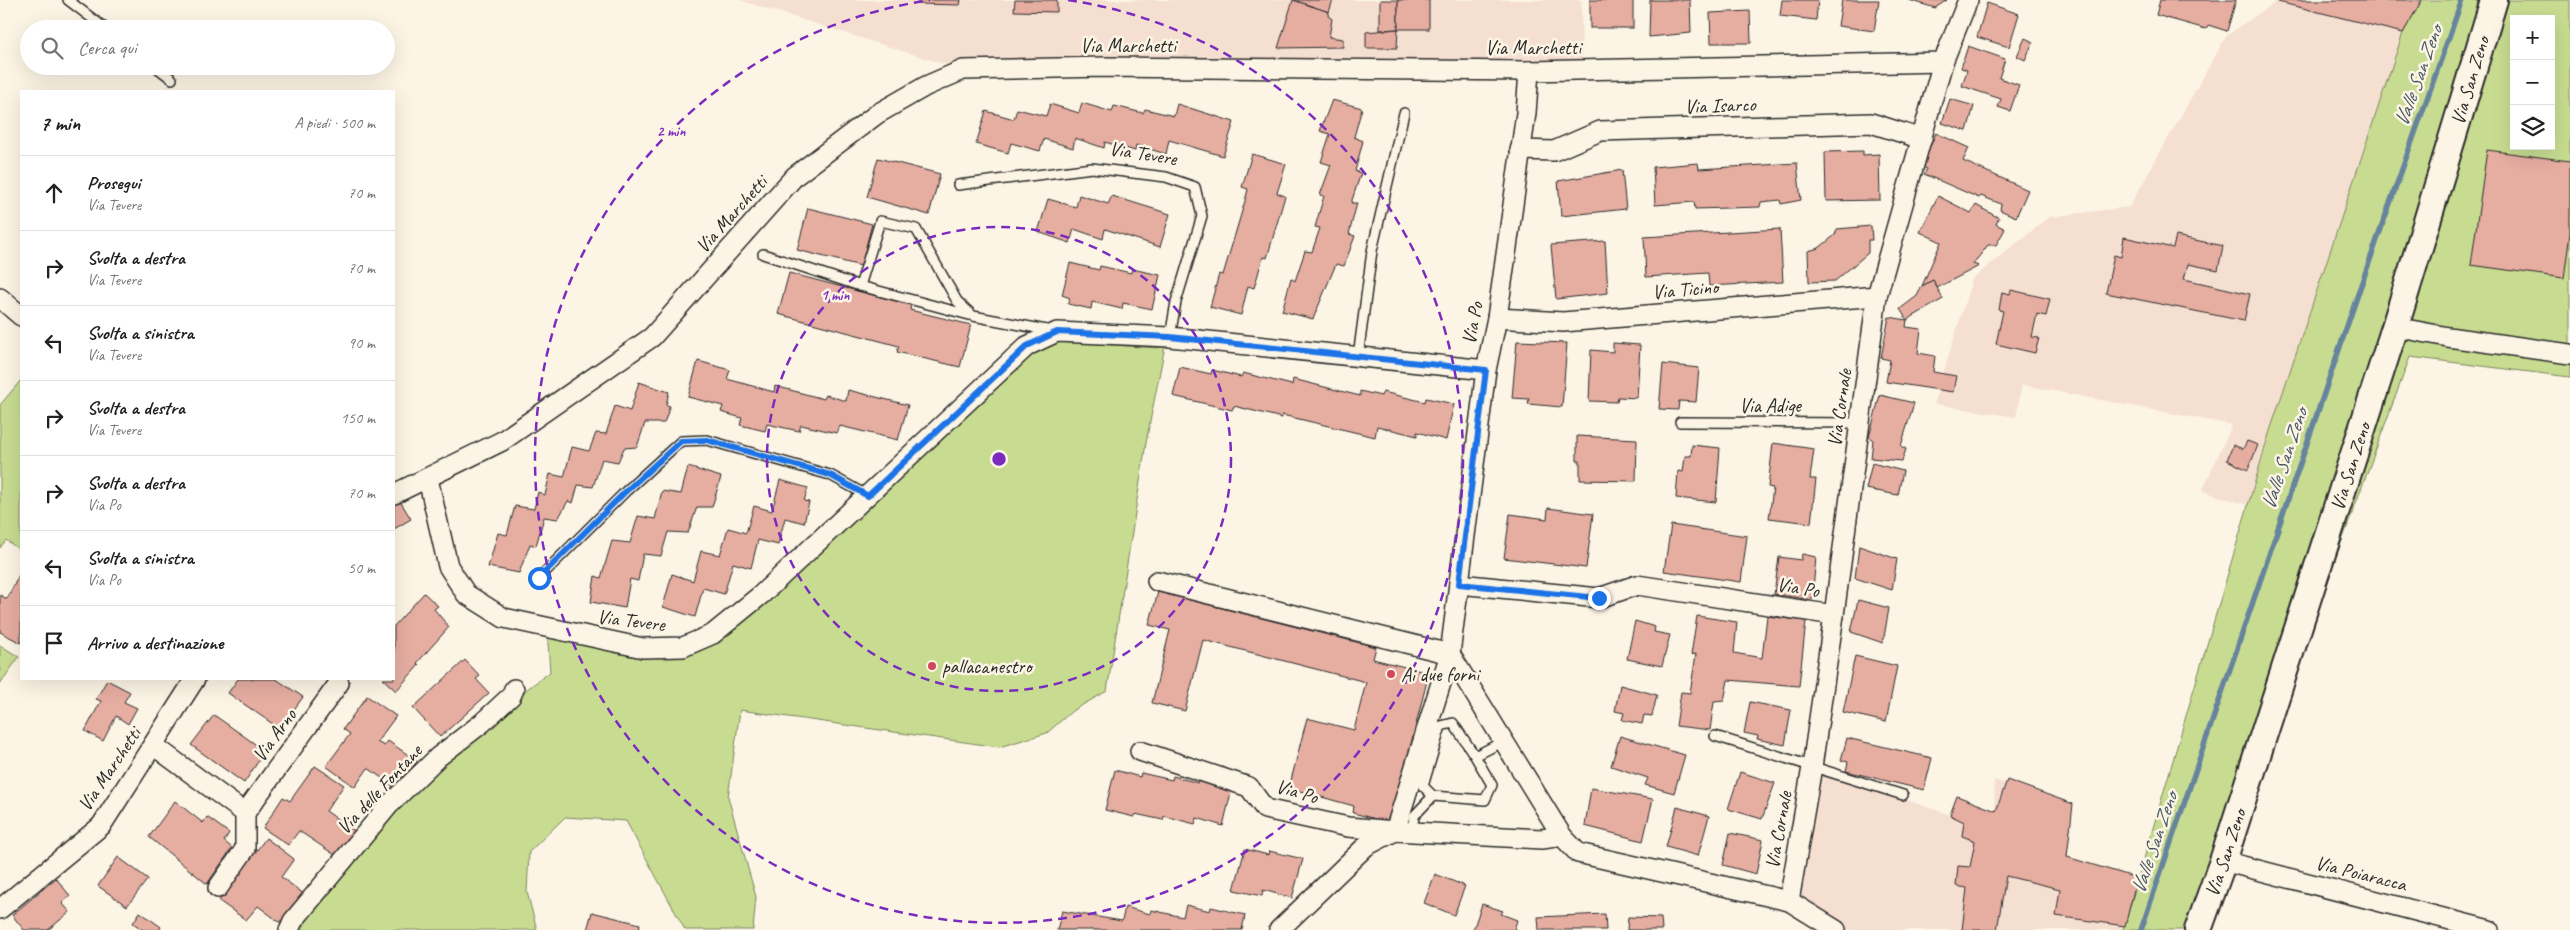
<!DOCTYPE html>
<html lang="it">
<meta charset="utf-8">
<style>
body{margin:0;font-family:Caveat,sans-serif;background:#f6f6f6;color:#202124}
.controls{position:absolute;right:15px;top:15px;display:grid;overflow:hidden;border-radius:0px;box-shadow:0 5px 20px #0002}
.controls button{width:45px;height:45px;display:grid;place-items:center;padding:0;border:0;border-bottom:1px solid #e0e0e0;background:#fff;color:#202124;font:25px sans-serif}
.stop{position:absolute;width:15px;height:15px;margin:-11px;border:4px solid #1a73e8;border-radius:50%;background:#fff}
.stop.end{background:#1a73e8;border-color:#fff;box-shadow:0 1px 5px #0008}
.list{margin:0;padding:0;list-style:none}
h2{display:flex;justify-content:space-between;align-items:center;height:65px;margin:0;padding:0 20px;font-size:21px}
h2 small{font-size:16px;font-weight:400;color:#757577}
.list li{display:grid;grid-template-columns:32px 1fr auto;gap:15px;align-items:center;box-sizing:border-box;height:75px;padding:0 20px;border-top:1px solid #e0e0e0}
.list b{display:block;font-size:19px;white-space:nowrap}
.list p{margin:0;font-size:16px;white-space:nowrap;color:#757577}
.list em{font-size:16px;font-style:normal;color:#757577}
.icon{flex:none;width:28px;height:28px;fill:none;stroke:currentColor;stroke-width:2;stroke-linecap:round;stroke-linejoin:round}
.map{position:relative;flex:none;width:2570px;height:930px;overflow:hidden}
.search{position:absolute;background:#fff;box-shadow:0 5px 20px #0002;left:20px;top:20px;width:375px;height:55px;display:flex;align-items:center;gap:12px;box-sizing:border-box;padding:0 18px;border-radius:28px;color:#757577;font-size:19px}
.panel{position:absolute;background:#fff;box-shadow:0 5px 20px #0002;left:20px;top:90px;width:375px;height:590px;border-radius:0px}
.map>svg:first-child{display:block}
.built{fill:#f5dfd1}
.green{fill:#c8dc91;stroke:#7a845e;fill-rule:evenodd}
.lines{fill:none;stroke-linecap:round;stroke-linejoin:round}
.stream{stroke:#66849d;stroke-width:5.5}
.building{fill:#e6ada1;stroke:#2b2b2b}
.lane-casing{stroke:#2b2b2b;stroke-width:12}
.street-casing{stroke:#2b2b2b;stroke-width:22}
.secondary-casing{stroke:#2b2b2b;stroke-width:30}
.lane{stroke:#fcf5e5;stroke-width:9}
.street{stroke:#fcf5e5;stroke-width:19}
.secondary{stroke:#fcf5e5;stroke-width:26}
.route{stroke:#1a73e8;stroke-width:6}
.ring{fill:none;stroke:#7b2cbf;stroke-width:2.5;stroke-dasharray:9 6}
.poi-dot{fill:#d1495b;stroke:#fcf5e5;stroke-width:2}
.labels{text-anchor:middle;stroke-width:5;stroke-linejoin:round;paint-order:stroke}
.street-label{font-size:20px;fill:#2b2b2b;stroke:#fcf5e5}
.poi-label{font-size:20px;fill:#2b2b2b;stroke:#fcf5e5;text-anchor:start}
.water-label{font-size:21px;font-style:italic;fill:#485864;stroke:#fcf5e5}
.centre{fill:#7b2cbf;stroke:#fcf5e5;stroke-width:2.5}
.ring-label{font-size:15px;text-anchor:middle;font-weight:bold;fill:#7b2cbf;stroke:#fcf5e5;stroke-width:5;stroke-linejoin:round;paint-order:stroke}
</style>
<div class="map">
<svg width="2570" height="930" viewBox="0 0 2570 930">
<rect width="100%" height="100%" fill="#fcf5e5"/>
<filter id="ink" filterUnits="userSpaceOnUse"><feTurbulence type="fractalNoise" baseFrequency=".02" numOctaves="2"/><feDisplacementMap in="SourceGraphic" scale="10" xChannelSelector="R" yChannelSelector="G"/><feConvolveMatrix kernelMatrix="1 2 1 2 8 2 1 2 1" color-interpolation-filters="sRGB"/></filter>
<g filter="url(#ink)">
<g class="built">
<path d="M739,0H1581L1582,69L963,70Z"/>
<path d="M2279,0H2422L2403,33L2269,434L2248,505L2202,491L2232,425L2022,385L2016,417L1934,404L1972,279L2049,217L2129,207L2227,35Z"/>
<path d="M1812,767L1950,815L1957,796L1995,811L1994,780L2073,804L2067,857L2137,878L2123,930H1836L1789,901Z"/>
</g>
<g class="green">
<path d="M2422,0H2570V377L2410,357L2198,930H2123L2269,434L2403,33ZM2514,19H2551V146H2514Z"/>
<path d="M1024,339L1157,348L1165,346L1147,437L1107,691L1072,711L1047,733L999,747L740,710L728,797L756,897L753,930H685L626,821L565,817L529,852L527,892L537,930H299L397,809L499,710L550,672L547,628L654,645L703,632L926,443Z"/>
<path d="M21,380V551L6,540L0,548V405Z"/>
<path d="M0,645L19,657L0,684Z"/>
</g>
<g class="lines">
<path class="stream" d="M2141,930L2360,288L2462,0"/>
</g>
<g class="building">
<path d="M918,0H961L960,5L918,4Z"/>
<path d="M1015,0H1057V12L1014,11Z"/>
<path d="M1293,0H1333L1329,12Z"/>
<path d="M1293,0L1329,12L1328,16L1332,19L1329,37L1343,39V47L1278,48Z"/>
<path d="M1380,0H1398V29L1380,30Z"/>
<rect x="1398" y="0" width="31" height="29"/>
<rect x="1590" y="0" width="43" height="28"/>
<path d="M1650,0H1690L1691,33L1649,37Z"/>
<path d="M1782,0H1818L1816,20L1780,16Z"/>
<path d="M1842,0H1879L1874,31L1838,26Z"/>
<path d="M1909,0H1947L1935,8Z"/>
<path d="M2160,0H2236L2227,31L2208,25L2206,29L2156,15Z"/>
<path d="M2279,0H2422L2403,33L2278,2Z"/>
<path d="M1987,3L2019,14L2009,47L1977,37Z"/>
<path d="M1750,11L1751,43H1711L1710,13Z"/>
<path d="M1398,29L1397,48H1366V32Z"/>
<path d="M2025,38L2033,42L2025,60L2017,56Z"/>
<path d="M1968,46L2005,59L1999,78L2019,85L2010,111L1998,107L2001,99L1962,86L1967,70L1961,68Z"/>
<path d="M1950,99L1974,106L1967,131L1942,123Z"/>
<path d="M1332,100L1362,108L1354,137L1363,141L1355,171L1361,173L1351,203H1357L1349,234L1355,236L1344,266L1336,264L1313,319L1282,311L1291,278L1295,281L1305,251L1312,252L1320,228L1315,227L1324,196L1320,195L1331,165L1321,162L1330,134L1320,131Z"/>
<path d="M1082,103L1112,112L1114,106L1143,113L1145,109L1174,116L1177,104L1234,122L1223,156L1169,140L1166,154L1136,145L1135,151L1105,142L1104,148L1075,138L1073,148L1044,139L1040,151L1011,143L1008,153L976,144L986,111L1014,119L1017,109L1046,116L1050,104L1079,113Z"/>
<path d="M1936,133L1969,148L1963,161L2028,190L2016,217L2000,210L2001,204L1981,196L1979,198L1924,174L1927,169L1921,166Z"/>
<path d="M2487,150L2570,161V233L2564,278L2471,265Z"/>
<path d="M1863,151V155L1879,154L1880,200L1826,201L1825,152Z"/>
<path d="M1252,154L1286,164L1277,193L1285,196L1267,258L1263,257L1254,288L1248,286L1241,315L1210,307L1219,274L1223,275L1245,201L1248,189L1242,187Z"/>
<path d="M878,158L940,174L929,215L867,197Z"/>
<path d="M1698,163L1699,169L1797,163L1801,200L1781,204L1780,200L1761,202L1760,207L1695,209L1694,202L1655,205L1653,167Z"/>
<path d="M1622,170L1626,209L1561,216L1558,181Z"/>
<path d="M1079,195L1108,204L1112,196L1170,214L1160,247L1105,229L1103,239L1074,229L1070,243L1038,232L1048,199L1076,207Z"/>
<path d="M1938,196L1971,213L1976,205L1999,218L1996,224L2005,229L1996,245H1988L1973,264L1979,266L1937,288L1933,280L1922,286L1941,242L1920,232Z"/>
<path d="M808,208L872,224L861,266L797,250Z"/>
<path d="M1871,226L1872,240H1868V253L1835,281L1809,282L1808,251L1819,248L1835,235L1837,229Z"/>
<path d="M1780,229L1783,282L1709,286L1708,273L1646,277L1644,237Z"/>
<path d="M2176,236L2223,246L2218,270L2188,264L2184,279L2250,294L2244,321L2106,293L2114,255L2121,257L2124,237L2173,248Z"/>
<path d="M1605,241L1608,293L1556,299L1551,245Z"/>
<path d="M1070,263L1099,270L1100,266L1131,273L1132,269L1160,275L1152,309L1123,303L1122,309L1092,302L1091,309L1068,304L1070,298L1062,295Z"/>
<path d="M789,273L911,305L910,310L971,325L960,367L897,352L899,346L778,314Z"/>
<path d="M1933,280L1943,299L1907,320L1900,309L1917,296L1922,286Z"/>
<path d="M2011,290L2050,299L2046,316L2037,314L2032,337L2039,338L2035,353L1996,344L2003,311L1999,310L2002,292L2010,294Z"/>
<path d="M1889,317L1907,320L1906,327L1921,329L1918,353L1935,356L1933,372L1956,376L1953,392L1886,382L1890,360L1881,358Z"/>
<path d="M1517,341L1567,343L1562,407L1528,404L1529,399L1512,398Z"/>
<path d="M1613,343L1640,345L1637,398L1618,397L1617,402L1589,401L1591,350L1613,352Z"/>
<path d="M698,361L730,370L727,379L774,392L775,386L824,399L826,395L846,401L848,390L908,405L898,440L840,426L837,433L801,425L799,431L767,424L765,431L740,425L742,418L721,412L723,406L688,397Z"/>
<path d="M1663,364L1699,368L1696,402L1679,401L1678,410L1659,409Z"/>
<path d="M1180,367L1211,374L1212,370L1241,377L1243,373L1292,385L1293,379L1360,396V391L1381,396L1383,392L1425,402L1426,398L1454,404L1446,440L1417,432V436L1377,426L1375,437L1282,415V418L1234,406L1232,410L1173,396Z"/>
<path d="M639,382L669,392L666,405L670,406L664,423H645L637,447L624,448L618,462L602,459L593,487L578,485L573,503L568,501L558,519L544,517L536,546L530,544L519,573L488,567L498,533L507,535L515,506L534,509L538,492L545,495L550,474L564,477L572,447L589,451L596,433L606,434L615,406L630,411Z"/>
<path d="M1880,395L1914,403L1901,446L1906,449L1902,461L1871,458L1873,440L1869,437Z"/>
<path d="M1577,436L1637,439L1636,481L1580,480V461H1577Z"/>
<path d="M2247,441L2258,445L2248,470L2227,460L2233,445L2243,449Z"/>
<path d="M1773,443L1814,449L1810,479H1816L1811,523L1769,518L1773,488L1768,487Z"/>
<path d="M1692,445L1720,448L1716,502L1676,498L1678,471L1683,472L1685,456H1691Z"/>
<path d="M1872,463L1903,471L1898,495L1866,489Z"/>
<path d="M688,467L721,477L712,507H697L688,533L668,532L661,556L643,554L638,581L630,579L625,608L591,602L595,576L601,578L612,541L630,543L638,516L655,519L662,491L681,494Z"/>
<path d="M780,480L808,488L804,501L809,502L804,523L785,518L778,545L758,540L751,568L733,563L724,594L703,588L695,617L663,607L672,574L693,581L701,551L720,555L728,528L746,533L754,506L772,511Z"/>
<path d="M400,501L411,519L394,529V505Z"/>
<path d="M1548,508L1593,514L1586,568L1504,558L1510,514L1547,519Z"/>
<path d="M1671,525L1747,536L1741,582L1664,571Z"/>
<path d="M1859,546L1897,559L1892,590L1855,578Z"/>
<path d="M1802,554L1816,557L1812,600L1774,594L1779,557L1801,560Z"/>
<path d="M21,571V643L0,632V595L7,599Z"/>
<path d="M1158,592L1376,647L1373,659L1429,673L1391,823L1353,813L1354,806L1289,788L1307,718L1354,730L1366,682L1203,640L1185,711L1152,703L1170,630L1149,625Z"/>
<path d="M424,593L438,606L434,609L449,627L417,663L419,665L396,691L383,679H394V626Z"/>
<path d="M1858,600L1889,608L1883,643L1851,632Z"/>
<path d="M1697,616L1737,622L1734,653L1762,658L1767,616L1806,621L1799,686L1728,680L1724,701L1714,702L1710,730L1676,726L1681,692L1690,693L1696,654L1691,655Z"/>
<path d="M1635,621L1655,627L1654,632L1670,635L1662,666L1627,659Z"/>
<path d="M1855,656L1897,666L1886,722L1843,712Z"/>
<path d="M465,660L480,676L476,679L489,693L440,737L413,708Z"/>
<path d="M238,679H276L303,697L280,729L228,693Z"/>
<path d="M107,680L130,692L124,702L137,708L128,724L116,716L103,741L85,731L101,701L96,699Z"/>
<path d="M1620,685L1657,695L1652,716L1644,715L1642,724L1622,720L1624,713L1615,711Z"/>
<path d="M367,696L396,716L377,742L384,746L388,741L417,761L397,789L368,768L355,787L326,766L350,734L343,729Z"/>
<path d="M1750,702L1791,710L1785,745L1757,739L1758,736L1744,733Z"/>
<path d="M214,715L265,751L244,783L191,745Z"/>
<path d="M1620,736L1685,755L1674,793L1645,785L1648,778L1611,766Z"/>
<path d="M1847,738L1932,758L1924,790L1846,771L1848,762L1841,760Z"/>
<path d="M315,766L344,785L326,811L356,832L338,857L299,831L288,845L263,828L283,797L290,801Z"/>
<path d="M1115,770L1140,777L1141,773L1172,780L1173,776L1198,783L1199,779L1232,788L1223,826L1197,818L1195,824L1164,816L1163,820L1135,814L1134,817L1105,810Z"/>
<path d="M1740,772L1775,783L1762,819L1728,809Z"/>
<path d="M2007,780L2073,804L2067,857L2137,878L2125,926L2056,916L2060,889L2006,876L1997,930H1962L1967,888L1956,886L1958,866L1970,867L1975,841L1962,836L1964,822L1950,815L1957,796L1996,811Z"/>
<path d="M1591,788L1653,799L1643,841L1585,826Z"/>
<path d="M175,801L203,823L207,817L229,833L224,841L232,848L207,884L149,837Z"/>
<path d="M1677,807L1709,816L1698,856L1666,847Z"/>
<path d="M1730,833L1763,840L1756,874L1723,865Z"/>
<path d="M266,838L294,859L281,877L308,897L286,927L258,906L246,920L219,901Z"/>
<path d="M1245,849L1268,855L1269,851L1303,859L1292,898L1263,890L1262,896L1234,890Z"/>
<path d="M118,857L148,879L127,906L98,886Z"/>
<path d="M1435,874L1465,886L1454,915L1424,903Z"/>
<path d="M56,878L70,896L62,903L70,912L48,930H24L12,915Z"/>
<path d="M1482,904L1503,911L1501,914L1517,920L1514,930H1473Z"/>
<path d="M1186,905L1210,911L1211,907L1245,915L1242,930H1057L1062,911L1122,921L1125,907L1150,914L1151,910L1183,917Z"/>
<path d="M140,912L161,927L159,930H143L133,923Z"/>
<path d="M592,912L640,924L639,930H587Z"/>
<path d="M1605,914L1606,930H1539L1538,917Z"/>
<path d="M1628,917L1661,918L1662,930H1627Z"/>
</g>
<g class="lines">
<g class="lane-casing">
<g id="lane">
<path d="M68,0L106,29"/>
<path d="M155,66L172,79"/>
<path d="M958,185L1092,168L1166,177L1195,187L1202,216L1176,302L1170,337"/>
<path d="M763,254L860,286"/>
<path d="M973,316L860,286L880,221L916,229L957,301L973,316L1052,331"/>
<path d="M1358,357L1372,251L1404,113"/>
<path d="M1680,422L1860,423"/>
<path d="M539,578L625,492L681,441L707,440L830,475L868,496"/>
<path d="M1715,736L1903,795"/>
<path d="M1475,756L1453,723L1441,726L1423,786L1433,796L1485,800L1492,785L1475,756L1504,741"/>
<path d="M1412,832L1414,816L1433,796"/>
</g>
</g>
<g class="street-casing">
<g id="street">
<path d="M1529,71L1526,113L1497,318L1486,370L1450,654L1562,836L1578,853L1789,901L1836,930"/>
<path d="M1520,150L1554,151L1600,131L1871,123L1922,139"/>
<path d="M0,298L21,316"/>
<path d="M1497,318L1563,322L1877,296"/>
<path d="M2395,327L2448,337L2570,354"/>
<path d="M428,479L448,566L466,594L504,618L643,648L683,647L713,634L762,594L1027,346L1057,332L1170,337L1486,370"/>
<path d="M394,494L502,441L652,337L795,176L877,114L926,86L963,70L1105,67L1529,71L1943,62L1968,0"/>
<path d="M1459,584L1599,598L1637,585L1834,615"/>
<path d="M153,745L245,813L339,683"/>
<path d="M1140,751L1249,787L1265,809L1348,827L1395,831L1450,654L1157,581"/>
<path d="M2223,861L2489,930"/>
<path d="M218,888L245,849V813"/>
<path d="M1789,901L1812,767L1834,615L1877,296L1943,62"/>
<path d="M0,909L101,826L195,679"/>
<path d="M289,930L293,921L389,805L438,757L482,723L511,696L514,689"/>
<path d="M1279,930L1366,846L1395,831L1542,839L1562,836"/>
</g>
</g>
<g class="secondary-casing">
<g id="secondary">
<path id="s1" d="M2198,930L2223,861L2395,327L2494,0"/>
</g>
</g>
<use href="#lane" class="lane"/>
<use href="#street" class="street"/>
<use href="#secondary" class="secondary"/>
</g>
</g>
<g class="lines" filter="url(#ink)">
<path class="route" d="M539,578L625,492L681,441L707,440L830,475L868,496L1027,346L1057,332L1170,337L1486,370L1459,584L1599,598"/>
</g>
<g class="ring">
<circle cx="999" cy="459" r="232"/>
<path d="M1068 0A464 464 0 1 1 930 0"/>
</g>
<g class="poi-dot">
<circle cx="932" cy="666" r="5"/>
<circle cx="1391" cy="674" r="5"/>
</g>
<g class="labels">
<g class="street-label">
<text x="1128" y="52">Via Marchetti</text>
<text x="1533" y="54">Via Marchetti</text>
<text dy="7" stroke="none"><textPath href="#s1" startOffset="892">Via San Zeno</textPath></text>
<text transform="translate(1720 105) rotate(-2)" y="7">Via Isarco</text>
<text transform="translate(1143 153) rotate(9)" y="7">Via Tevere</text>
<text transform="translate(731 214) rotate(-48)" y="7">Via Marchetti</text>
<text transform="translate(1685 289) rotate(-5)" y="7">Via Ticino</text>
<text transform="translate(1472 323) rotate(-79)" y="7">Via Po</text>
<text x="1770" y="412">Via Adige</text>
<text transform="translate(1839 408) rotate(-82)" y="7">Via Cornale</text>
<text dy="7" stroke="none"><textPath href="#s1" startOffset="488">Via San Zeno</textPath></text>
<text transform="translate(1798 587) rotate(9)" y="7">Via Po</text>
<text transform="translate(631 620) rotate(7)" y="7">Via Tevere</text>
<text transform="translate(274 735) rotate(-54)" y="7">Via Arno</text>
<text transform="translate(109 769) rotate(-56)" y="7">Via Marchetti</text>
<text transform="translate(379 789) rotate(-47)" y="7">Via delle Fontane</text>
<text transform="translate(1297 791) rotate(16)" y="7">Via Po</text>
<text transform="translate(1778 830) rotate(-80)" y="7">Via Cornale</text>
<text dy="7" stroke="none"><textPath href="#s1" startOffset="82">Via San Zeno</textPath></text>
<text transform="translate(2361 873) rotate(14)" y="7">Via Poiaracca</text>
</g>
<g class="poi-label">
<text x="942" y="673">pallacanestro</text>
<text x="1401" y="681">Ai due forni</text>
</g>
<g class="water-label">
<text transform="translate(2418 76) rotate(-70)" y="7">Valle San Zeno</text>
<text transform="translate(2284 459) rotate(-71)" y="7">Valle San Zeno</text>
<text transform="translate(2154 843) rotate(-71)" y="7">Valle San Zeno</text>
</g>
</g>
<circle cx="999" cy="459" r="8" class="centre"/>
<g class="ring-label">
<text x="671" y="136">2 min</text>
<text x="835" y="300">1 min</text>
</g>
</svg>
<div class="controls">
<button>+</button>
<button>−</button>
<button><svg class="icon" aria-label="layers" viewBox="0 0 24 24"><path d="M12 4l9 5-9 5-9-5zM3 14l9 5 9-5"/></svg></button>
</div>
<div class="stop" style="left:539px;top:578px"></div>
<div class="stop end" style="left:1599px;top:598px"></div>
<div class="search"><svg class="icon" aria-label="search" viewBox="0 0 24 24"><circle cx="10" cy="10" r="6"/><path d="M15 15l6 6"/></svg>Cerca qui</div>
<section class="panel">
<h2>7 min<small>A piedi · 500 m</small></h2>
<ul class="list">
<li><svg class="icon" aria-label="ahead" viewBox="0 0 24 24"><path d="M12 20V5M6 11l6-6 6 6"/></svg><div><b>Prosegui</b><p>Via Tevere</p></div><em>70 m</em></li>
<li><svg class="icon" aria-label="right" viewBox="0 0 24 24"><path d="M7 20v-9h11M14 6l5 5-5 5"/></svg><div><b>Svolta a destra</b><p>Via Tevere</p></div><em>70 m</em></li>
<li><svg class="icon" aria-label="left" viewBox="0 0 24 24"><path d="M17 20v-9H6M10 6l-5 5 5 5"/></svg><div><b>Svolta a sinistra</b><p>Via Tevere</p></div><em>90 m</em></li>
<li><svg class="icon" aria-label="right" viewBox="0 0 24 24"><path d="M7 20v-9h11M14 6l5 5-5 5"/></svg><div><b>Svolta a destra</b><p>Via Tevere</p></div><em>150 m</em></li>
<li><svg class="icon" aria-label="right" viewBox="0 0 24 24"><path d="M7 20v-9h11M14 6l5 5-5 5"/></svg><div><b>Svolta a destra</b><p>Via Po</p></div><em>70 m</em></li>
<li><svg class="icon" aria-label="left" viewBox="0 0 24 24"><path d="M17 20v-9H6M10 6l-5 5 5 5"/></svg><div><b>Svolta a sinistra</b><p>Via Po</p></div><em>50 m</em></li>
<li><svg class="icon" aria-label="arrive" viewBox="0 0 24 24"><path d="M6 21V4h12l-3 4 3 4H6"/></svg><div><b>Arrivo a destinazione</b></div></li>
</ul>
</section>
</div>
